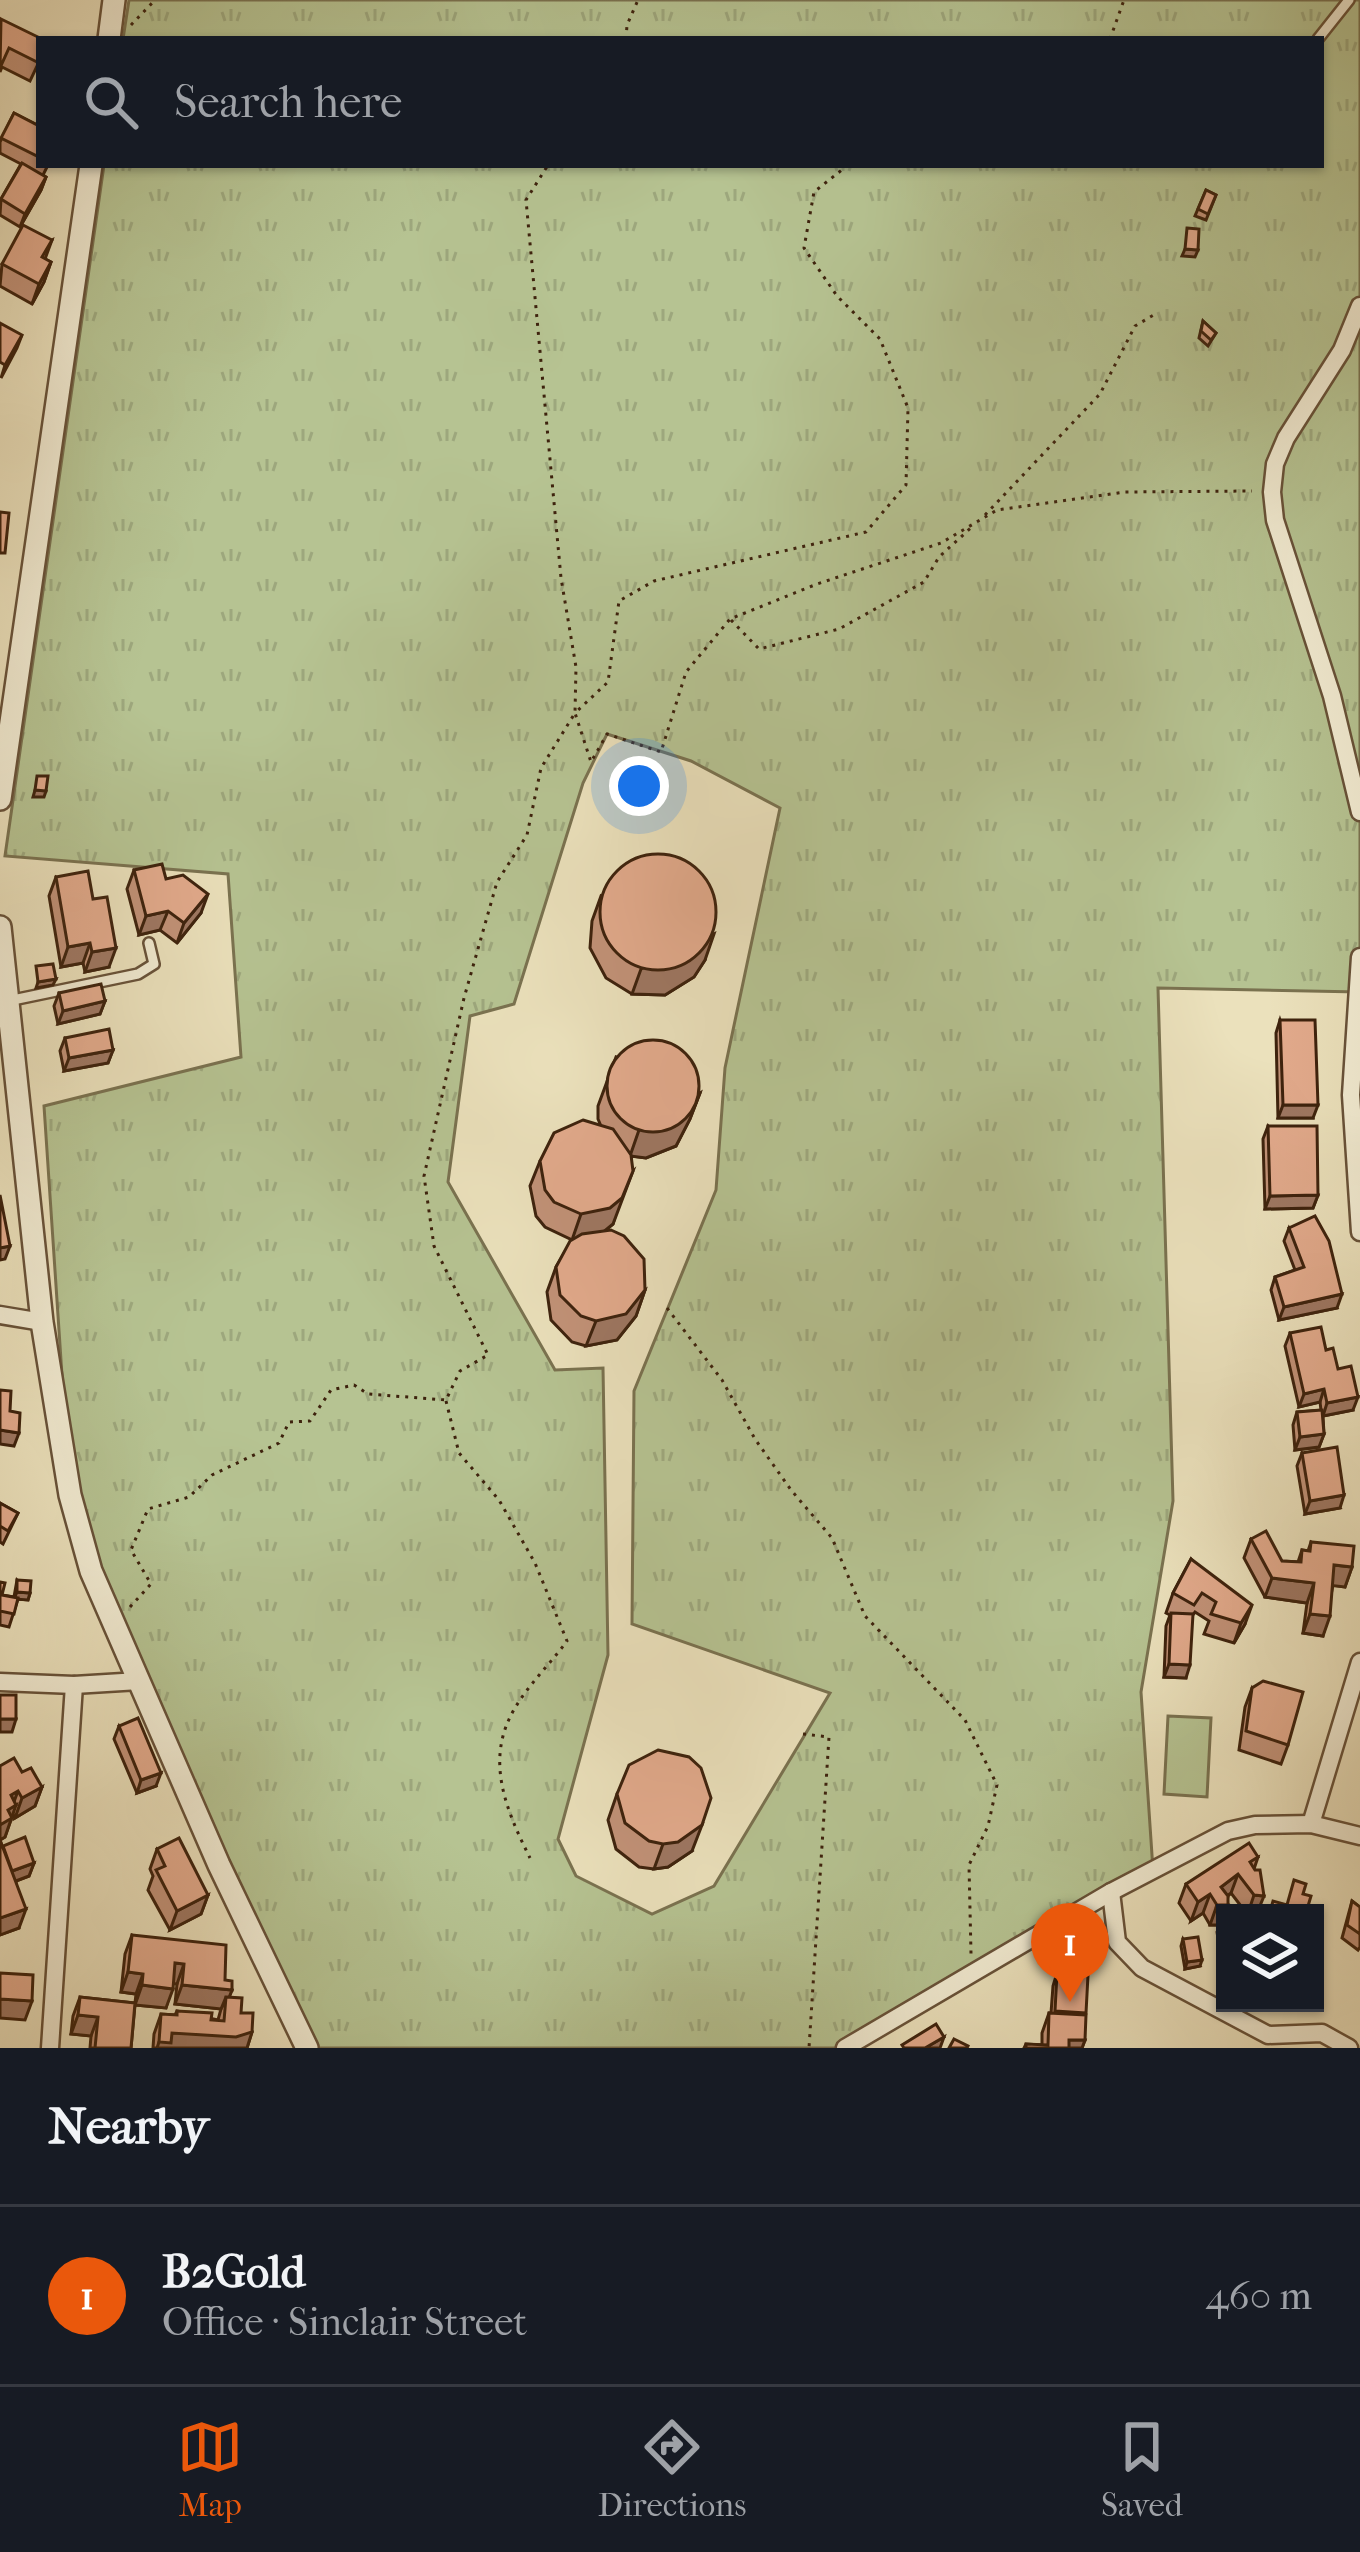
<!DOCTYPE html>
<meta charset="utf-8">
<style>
body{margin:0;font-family:"IM FELL French Canon",serif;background:#242831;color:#f1f3f6}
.controls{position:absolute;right:36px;bottom:36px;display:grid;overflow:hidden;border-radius:0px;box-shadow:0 3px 9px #0004}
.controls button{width:108px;height:108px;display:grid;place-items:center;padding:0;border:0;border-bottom:3px solid #363941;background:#171b24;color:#f1f3f6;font:60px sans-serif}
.you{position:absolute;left:639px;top:786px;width:42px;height:42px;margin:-30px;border:9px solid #fff;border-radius:50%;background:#1a73e8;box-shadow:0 0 0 18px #1a73e833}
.badge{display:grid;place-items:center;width:78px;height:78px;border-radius:50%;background:#ea580c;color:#fff;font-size:39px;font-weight:700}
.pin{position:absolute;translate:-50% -99px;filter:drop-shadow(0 3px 6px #0008)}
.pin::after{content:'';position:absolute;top:63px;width:42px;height:36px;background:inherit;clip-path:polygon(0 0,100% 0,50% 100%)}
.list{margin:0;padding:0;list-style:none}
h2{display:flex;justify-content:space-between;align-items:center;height:156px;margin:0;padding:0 48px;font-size:51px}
h2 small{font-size:39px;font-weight:400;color:#9ea1a6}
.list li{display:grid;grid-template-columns:78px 1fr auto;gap:36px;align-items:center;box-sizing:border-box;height:180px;padding:0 48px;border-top:3px solid #363941}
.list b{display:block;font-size:45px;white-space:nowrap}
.list p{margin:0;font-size:39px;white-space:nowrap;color:#9ea1a6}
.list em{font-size:39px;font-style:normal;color:#9ea1a6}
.icon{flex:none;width:66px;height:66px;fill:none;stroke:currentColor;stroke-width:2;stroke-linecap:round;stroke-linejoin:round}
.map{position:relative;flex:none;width:1360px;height:2048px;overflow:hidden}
.search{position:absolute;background:#171b24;box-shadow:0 3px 9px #0004;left:36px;right:36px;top:36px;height:132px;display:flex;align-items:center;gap:30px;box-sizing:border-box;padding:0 42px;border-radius:0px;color:#9ea1a6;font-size:45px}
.sheet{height:336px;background:#171b24}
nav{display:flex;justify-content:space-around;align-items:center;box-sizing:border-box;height:168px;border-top:3px solid #363941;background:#171b24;font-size:33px;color:#9ea1a6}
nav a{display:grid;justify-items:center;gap:6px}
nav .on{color:#ea580c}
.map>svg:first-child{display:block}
.grass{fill:url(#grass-tufts);stroke:#7a7250;stroke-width:3;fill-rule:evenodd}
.pitch{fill:#b6c392;stroke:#7a7250;stroke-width:3}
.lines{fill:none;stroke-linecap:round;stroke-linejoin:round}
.service-casing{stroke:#685239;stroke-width:14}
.minor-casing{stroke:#685239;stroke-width:21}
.tertiary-casing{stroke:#685239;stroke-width:26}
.path{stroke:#3d220d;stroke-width:3;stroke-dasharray:3 6;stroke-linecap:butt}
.service{stroke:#f2ecd3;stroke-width:9}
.minor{stroke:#f2ecd3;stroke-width:16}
.tertiary{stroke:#f2ecd3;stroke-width:21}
.wall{fill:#c29278;stroke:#3d220d;stroke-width:3;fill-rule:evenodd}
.shaded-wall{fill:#9e7762;stroke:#3d220d;stroke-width:3}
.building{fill:#e2aa8c;stroke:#3d220d;stroke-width:3}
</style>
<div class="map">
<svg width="1360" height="2048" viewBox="0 0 1360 2048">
<defs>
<pattern id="grass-tufts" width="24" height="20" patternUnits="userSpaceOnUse" patternTransform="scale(3)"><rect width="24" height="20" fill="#b6c392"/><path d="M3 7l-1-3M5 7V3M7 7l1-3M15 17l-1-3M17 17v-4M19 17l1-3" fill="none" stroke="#9da77d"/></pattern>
</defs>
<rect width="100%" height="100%" fill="#ebe1bc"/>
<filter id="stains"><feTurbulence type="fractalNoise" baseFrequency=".00167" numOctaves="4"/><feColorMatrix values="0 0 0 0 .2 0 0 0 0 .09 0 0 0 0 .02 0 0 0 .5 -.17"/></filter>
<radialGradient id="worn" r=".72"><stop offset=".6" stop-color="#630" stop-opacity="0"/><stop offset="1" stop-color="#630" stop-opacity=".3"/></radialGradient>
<path class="grass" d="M129,0H1360V992L1158,988L1173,1501L1141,1692L1153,1870L845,2048H307L219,1865L70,1495L44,1106L241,1057L228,874L5,856L104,165H1321V39H123ZM607,734L691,761L780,808L725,1068L716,1190L634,1391L632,1624L830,1693L714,1886L652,1914L576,1876L558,1839L608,1655L603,1368L555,1370L448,1182L470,1016L514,1004L583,783Z"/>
<path class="pitch" d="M1168,1716L1211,1718L1207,1797L1164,1794Z"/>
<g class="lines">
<g class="service-casing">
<g id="service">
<path d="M1318,39L1349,0"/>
<path d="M8,1001L138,974L154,964L149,943"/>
</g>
</g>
<g class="minor-casing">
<g id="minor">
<path d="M1360,306L1342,350L1286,438L1275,464L1272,492L1275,520L1332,696L1360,812"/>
<path d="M1360,957L1351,1095L1360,1232"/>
<path d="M0,1315L42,1322"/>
<path d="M0,1682L74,1685L139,1681"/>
<path d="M1311,1824L1360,1662"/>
<path d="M1111,1892L1117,1942L1142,1968L1268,2035L1322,2033L1349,2048"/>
<path d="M50,2048L74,1685"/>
<path d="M845,2048L1111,1892L1228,1831L1255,1825L1311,1824L1360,1836"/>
</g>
</g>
<g class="tertiary-casing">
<g id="tertiary">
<path d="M109,39L114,0"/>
<path d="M0,799L91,165"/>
<path d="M0,927L42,1322L70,1495L91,1571L219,1865L307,2048"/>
</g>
</g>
<g class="path">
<path d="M131,25L155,0"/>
<path d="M626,39L627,25L638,0"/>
<path d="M1110,39L1124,0"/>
<path d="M848,165L814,192L804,248L837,296L880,339L908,408L906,485L866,532L654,581L619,601L608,682L575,713L591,762L607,734L661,752L686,672L730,619L817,584L941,543L997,510L1125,492L1252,491"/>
<path d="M985,515L1100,394L1135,326L1157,313"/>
<path d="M731,620L759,649L839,629L924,582L939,557L974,525"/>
<path d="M667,1308L722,1380L755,1439L791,1490L832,1538L865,1616L965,1720L997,1785L988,1826L969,1865L971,1954"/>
<path d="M446,1401L459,1453L499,1500L535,1563L567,1641C551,1663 529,1684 515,1708C484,1759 506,1810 530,1858"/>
<path d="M130,1607L151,1584L131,1550L148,1509L189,1497L212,1475L279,1443L289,1422L310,1421L331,1390L354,1385L368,1394L446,1400L460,1371L488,1355L434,1246L424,1176L464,998L497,882L527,835L541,768L575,713L576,667L561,578L526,200L548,165"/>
<path d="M803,1734L829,1737L809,2048"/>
</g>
<use href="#service" class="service"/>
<use href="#minor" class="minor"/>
<use href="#tertiary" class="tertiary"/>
</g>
<g class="wall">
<path d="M0,21L39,39V62L30,81L2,67L0,72Z"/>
<path d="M14,113L39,126V165H48L43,175L46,177L41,190L20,227L0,215L1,199L21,164L0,153V142Z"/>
<path d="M1206,190L1216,195L1206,220L1195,216Z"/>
<path d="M52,240L45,259L51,262L44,282L32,304L0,286L2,264Z"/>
<path d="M1203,321L1216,333L1208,346L1199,338Z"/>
<path d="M134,870L166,879L201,913L177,943L160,930L139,935L127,889Z"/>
<path d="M56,877L93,899L109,967L85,972L83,963L61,967L49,896Z"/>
<path d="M601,896L705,960L694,977L665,995L632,994L606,978L590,948L592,921Z"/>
<path d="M59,993L105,1001L100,1014L58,1024L54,1006Z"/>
<path d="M1280,1020L1313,1118H1278L1276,1033Z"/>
<path d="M65,1038L113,1050L108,1063L64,1071L60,1051Z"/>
<path d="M616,1057L700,1093L690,1119L676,1146L646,1158L632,1156L613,1224L604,1231L645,1290L636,1316L617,1340L586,1346L572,1342L551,1320L547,1292L556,1267L572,1240L545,1227L536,1216L530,1186L540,1161L601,1126L598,1119V1106Z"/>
<path d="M1268,1126L1318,1195L1313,1208L1265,1209L1263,1139Z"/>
<path d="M1289,1228L1337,1308L1279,1320L1271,1290L1275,1277L1295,1270L1284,1241Z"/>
<path d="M1290,1333L1326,1350L1338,1369L1353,1410L1323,1416L1324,1434L1319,1447L1295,1450L1293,1425L1297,1412L1321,1410L1320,1402L1299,1407L1285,1346Z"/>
<path d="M1302,1453L1340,1508L1305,1514L1297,1466Z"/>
<path d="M0,1503L18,1513L3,1544L0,1542Z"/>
<path d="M1251,1539L1282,1561L1298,1562L1302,1550L1308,1551L1311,1542L1352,1567L1345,1587L1333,1585L1323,1636L1303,1633L1307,1603L1265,1597L1244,1558Z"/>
<path d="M1191,1559L1245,1624L1234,1643L1204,1634L1209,1621L1195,1612L1192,1616L1186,1678L1164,1677L1166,1626L1170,1615L1166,1613L1173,1593Z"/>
<path d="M17,1580L30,1593L28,1600L18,1599L9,1627L0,1625V1582L2,1595L14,1597Z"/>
<path d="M1252,1688L1288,1745L1281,1764L1239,1750L1245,1707Z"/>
<path d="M119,1726L156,1786L137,1793L114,1739Z"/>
<path d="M0,1766L22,1772L42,1787L35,1806L15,1818L13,1814L5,1837L0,1840L2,1846L34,1863L29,1876L16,1881L19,1928L0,1935Z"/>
<path d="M617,1794L692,1851L668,1867L654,1869L639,1867L616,1849L608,1820Z"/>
<path d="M157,1849L208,1895L201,1914L170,1930L148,1890L153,1876L150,1869Z"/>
<path d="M1258,1857L1254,1869L1259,1908L1225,1913V1984L1217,1932L1220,1925H1210L1203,1913L1191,1921L1179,1903L1186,1884ZM1231,1893L1244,1910L1225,1913L1228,1896Z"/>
<path d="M1352,1901L1360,1907V1947L1358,1950L1342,1938Z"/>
<path d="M132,1935L225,1980L232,1990L229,1997L252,2032L247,2048H153L154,2034L161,2014L175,2015L177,2011L218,2020L221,2009L175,2004L177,1984L173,1983L166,2008L135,2005L131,2048H90L91,2036L71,2034L73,2016L80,1997L135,2003L136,1994L121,1992L125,1954Z"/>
<path d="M1183,1939L1200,1966L1185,1969L1181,1946Z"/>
<path d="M1057,1973L1085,2040L1082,2048H1024L1026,2044L1042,2045V2033L1049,2013H1051L1053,1986Z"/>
</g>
<g class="shaded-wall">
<path d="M46,177L41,190L20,227L25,214Z"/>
<path d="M1185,249L1198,250L1195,257L1182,256Z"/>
<path d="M51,262L44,282L32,304L39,284Z"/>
<path d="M22,335L17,348L1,378L5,365Z"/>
<path d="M35,790L46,791L44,797H33Z"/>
<path d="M208,894L201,913L177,943L184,923Z"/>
<path d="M168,911L160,930L139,935L146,916Z"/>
<path d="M714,934L705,960L694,977L665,995L632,994L641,969Z"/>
<path d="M90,943L83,963L61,967L68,947Z"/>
<path d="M116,948L109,967L85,972L92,952Z"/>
<path d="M56,979L53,985L36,988L38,982Z"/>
<path d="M105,1001L100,1014L58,1024L63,1011Z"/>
<path d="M113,1050L108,1063L64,1071L69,1058Z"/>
<path d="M700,1093L690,1119L676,1146L646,1158L630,1156L639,1130Z"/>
<path d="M1283,1105H1318L1313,1118H1278Z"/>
<path d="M633,1171L613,1224L601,1234L572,1240L581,1214Z"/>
<path d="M1318,1195L1313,1208L1265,1209L1270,1196Z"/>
<path d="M10,1246L5,1259L0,1260V1248Z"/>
<path d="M645,1290L636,1316L617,1340L586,1346L596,1321Z"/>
<path d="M1342,1294L1337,1308L1279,1320L1284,1307Z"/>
<path d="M1324,1389L1320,1402L1299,1407L1304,1394Z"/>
<path d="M1358,1397L1353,1410L1323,1416L1327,1403Z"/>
<path d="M0,1430L19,1433L14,1446L0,1444Z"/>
<path d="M1324,1434L1319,1447L1295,1450L1300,1437Z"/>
<path d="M1344,1495L1340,1508L1305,1514L1310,1501Z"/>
<path d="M1334,1565L1352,1567L1345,1587L1327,1585Z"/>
<path d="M1272,1578L1314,1583L1307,1603L1265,1597Z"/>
<path d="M17,1592L30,1593L28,1600L14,1599Z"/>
<path d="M1252,1605L1245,1624L1234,1643L1241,1623Z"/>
<path d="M1310,1614L1330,1616L1323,1636L1303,1633Z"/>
<path d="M1169,1664L1190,1665L1186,1678L1164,1677Z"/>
<path d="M0,1719H16L12,1732H0Z"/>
<path d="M161,1773L156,1786L137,1793L141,1780Z"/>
<path d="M42,1787L35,1806L15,1818L22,1798Z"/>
<path d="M18,1791L12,1807L16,1805L5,1837L0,1840V1825L11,1795Z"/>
<path d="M702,1825L692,1851L668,1867L654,1869L663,1844Z"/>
<path d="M34,1863L29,1876L8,1884L12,1871Z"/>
<path d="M1238,1874L1231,1893L1217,1904L1221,1887Z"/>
<path d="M1210,1894L1203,1913L1191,1921L1198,1902Z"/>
<path d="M208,1895L201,1914L170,1930L177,1911Z"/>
<path d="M1254,1895L1264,1896L1257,1913H1248Z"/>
<path d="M1217,1905H1228L1220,1925H1210Z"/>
<path d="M26,1909L19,1928L0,1935V1918Z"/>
<path d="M1202,1960L1200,1966L1185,1969L1187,1962Z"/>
<path d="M175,1963L184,1964L177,1984L168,1983Z"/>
<path d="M128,1972L143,1974L136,1994L121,1992Z"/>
<path d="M142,1985L173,1989L166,2008L135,2005Z"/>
<path d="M182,1985L232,1990L225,2008L226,1997L221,2009L175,2004Z"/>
<path d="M0,1999L32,2001L25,2020L0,2018Z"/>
<path d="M78,2015L98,2017L91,2036L71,2034Z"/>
<path d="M252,2032L247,2048H157L159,2042L172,2033Z"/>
<path d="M944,2037L940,2048H925Z"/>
<path d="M1069,2040H1085L1082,2048H1066Z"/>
</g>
<g class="building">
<path d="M1,19L42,39H39V57L37,62L9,48L0,68Z"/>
<path d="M14,113L39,126V157L1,138Z"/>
<path d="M22,163L46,177L25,214L1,199Z"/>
<path d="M1206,190L1216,195L1208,214L1198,209Z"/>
<path d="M23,225L52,240L42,257L51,262L39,284L2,264Z"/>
<path d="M1187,228L1199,229L1198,250L1185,249Z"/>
<path d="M1203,321L1216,333L1211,340L1201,331Z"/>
<path d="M0,323L22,335L5,365L0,362Z"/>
<path d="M0,512L9,513L5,553H0Z"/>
<path d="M37,776H48L46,791L35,790Z"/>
<circle cx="658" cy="912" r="58"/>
<path d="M162,864L166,879L183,875L208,894L184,923L168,911L146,916L134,870Z"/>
<path d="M88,871L93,899L107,897L116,948L92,952L90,943L68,947L56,877Z"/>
<path d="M53,964L56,979L38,982L36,966Z"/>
<path d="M101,984L105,1001L63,1011L59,993Z"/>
<path d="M1280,1020H1315L1318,1105H1283Z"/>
<path d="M109,1029L113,1050L69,1058L65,1038Z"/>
<circle cx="653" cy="1086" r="46"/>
<path d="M583,1120L613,1129L631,1155L633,1171L622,1198L610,1208L581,1214L554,1202L545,1190L540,1161L554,1133Z"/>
<path d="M1268,1126H1317L1318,1195L1270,1196Z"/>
<path d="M0,1195L10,1246L0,1248Z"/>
<path d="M1315,1216L1329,1241L1342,1294L1284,1307L1275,1277L1304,1267L1289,1228Z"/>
<path d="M611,1230L624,1236L644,1259L645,1290L626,1314L596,1321L581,1316L560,1295L556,1267L570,1241L582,1234Z"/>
<path d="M1321,1327L1326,1350L1333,1348L1338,1369L1351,1366L1358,1397L1327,1403L1324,1389L1304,1394L1290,1333Z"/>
<path d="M0,1390L11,1391L10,1411L20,1413L19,1433L0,1430Z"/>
<path d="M1322,1410L1324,1434L1300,1437L1297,1412Z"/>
<path d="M1337,1447L1344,1495L1310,1501L1302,1453Z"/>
<path d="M0,1503L18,1513L8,1531L0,1526Z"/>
<path d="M1266,1531L1282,1561L1301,1562L1302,1550L1310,1551L1311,1542L1354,1546L1352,1567L1334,1565L1330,1616L1310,1614L1314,1583L1272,1578L1251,1539Z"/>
<path d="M1191,1559L1252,1605L1241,1623L1211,1614L1216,1602L1202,1593L1194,1605L1173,1593Z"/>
<path d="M17,1580L31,1581L30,1593L17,1592Z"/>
<path d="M0,1582L5,1583L2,1595L18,1598L14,1614L0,1611Z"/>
<path d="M1171,1613L1193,1614L1190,1665L1169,1664Z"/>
<path d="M1263,1681L1303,1692L1288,1745L1246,1731L1252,1688Z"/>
<rect x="0" y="1695" width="16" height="24"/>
<path d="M138,1718L161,1773L141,1780L119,1726Z"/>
<path d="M658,1750L689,1757L701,1768L711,1798L702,1825L678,1842L663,1844L649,1841L625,1823L617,1794L629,1765Z"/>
<path d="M14,1758L22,1772L31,1768L42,1787L22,1798L18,1791L11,1795L16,1805L8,1810L12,1818L0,1825V1766Z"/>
<path d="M25,1837L34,1863L12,1871L3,1846Z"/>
<path d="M179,1838L208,1895L177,1911L156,1870L165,1866L157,1849Z"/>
<path d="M0,1840L26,1909L0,1918Z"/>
<path d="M1249,1843L1258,1857L1250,1862L1255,1870H1260L1264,1896L1254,1895L1238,1874L1221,1887L1228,1896V1905H1217L1210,1894L1198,1902L1186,1884Z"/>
<path d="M1294,1880L1306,1884L1303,1894L1311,1896L1308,1906L1320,1910L1316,1922L1315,1913H1286L1271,1908L1273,1901L1287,1905Z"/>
<path d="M1352,1901L1360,1907V1934L1347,1925Z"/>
<path d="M1265,1907L1266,1913H1225V1919L1224,1913Z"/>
<path d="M132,1935L226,1945L225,1980L232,1981V1990L182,1985L184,1964L175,1963L173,1989L142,1985L143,1974L128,1972Z"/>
<path d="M1198,1937L1202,1960L1187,1962L1183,1939Z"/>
<path d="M0,1973L33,1975L32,2001L0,1999Z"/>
<path d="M1057,1973L1088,1975L1086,2013L1055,2011Z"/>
<path d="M80,1997L135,2003L131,2048H95L98,2017L78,2015Z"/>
<path d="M226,1997L242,1998L241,2013H253L252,2032L236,2037L172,2033L171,2043L159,2042L161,2014L177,2015V2011L212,2013L211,2020L224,2021Z"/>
<path d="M1049,2013L1086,2015L1085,2040H1069V2048H1026V2044L1048,2045Z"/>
<path d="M936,2024L944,2037L925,2048H904L902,2045Z"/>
<path d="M954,2039L968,2046L967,2048H949Z"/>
</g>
<rect width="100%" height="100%" filter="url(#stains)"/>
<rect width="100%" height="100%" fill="url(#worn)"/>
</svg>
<div class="controls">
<button><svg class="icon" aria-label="layers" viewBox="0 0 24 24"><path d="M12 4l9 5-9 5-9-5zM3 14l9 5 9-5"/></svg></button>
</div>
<div class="you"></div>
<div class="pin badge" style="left:1070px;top:2002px">1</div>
<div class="search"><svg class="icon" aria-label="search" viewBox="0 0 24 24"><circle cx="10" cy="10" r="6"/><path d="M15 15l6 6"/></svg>Search here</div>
</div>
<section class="sheet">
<h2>Nearby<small></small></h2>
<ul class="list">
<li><span class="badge">1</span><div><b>B2Gold</b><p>Office · Sinclair Street</p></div><em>460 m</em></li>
</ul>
</section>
<nav>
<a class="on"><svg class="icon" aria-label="map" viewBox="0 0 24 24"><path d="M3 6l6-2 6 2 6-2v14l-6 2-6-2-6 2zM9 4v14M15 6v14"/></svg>Map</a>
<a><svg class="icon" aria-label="directions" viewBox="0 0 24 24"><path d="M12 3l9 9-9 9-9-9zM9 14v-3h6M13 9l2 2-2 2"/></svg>Directions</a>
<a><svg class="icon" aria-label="saved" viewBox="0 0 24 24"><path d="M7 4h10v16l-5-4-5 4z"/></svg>Saved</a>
</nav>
